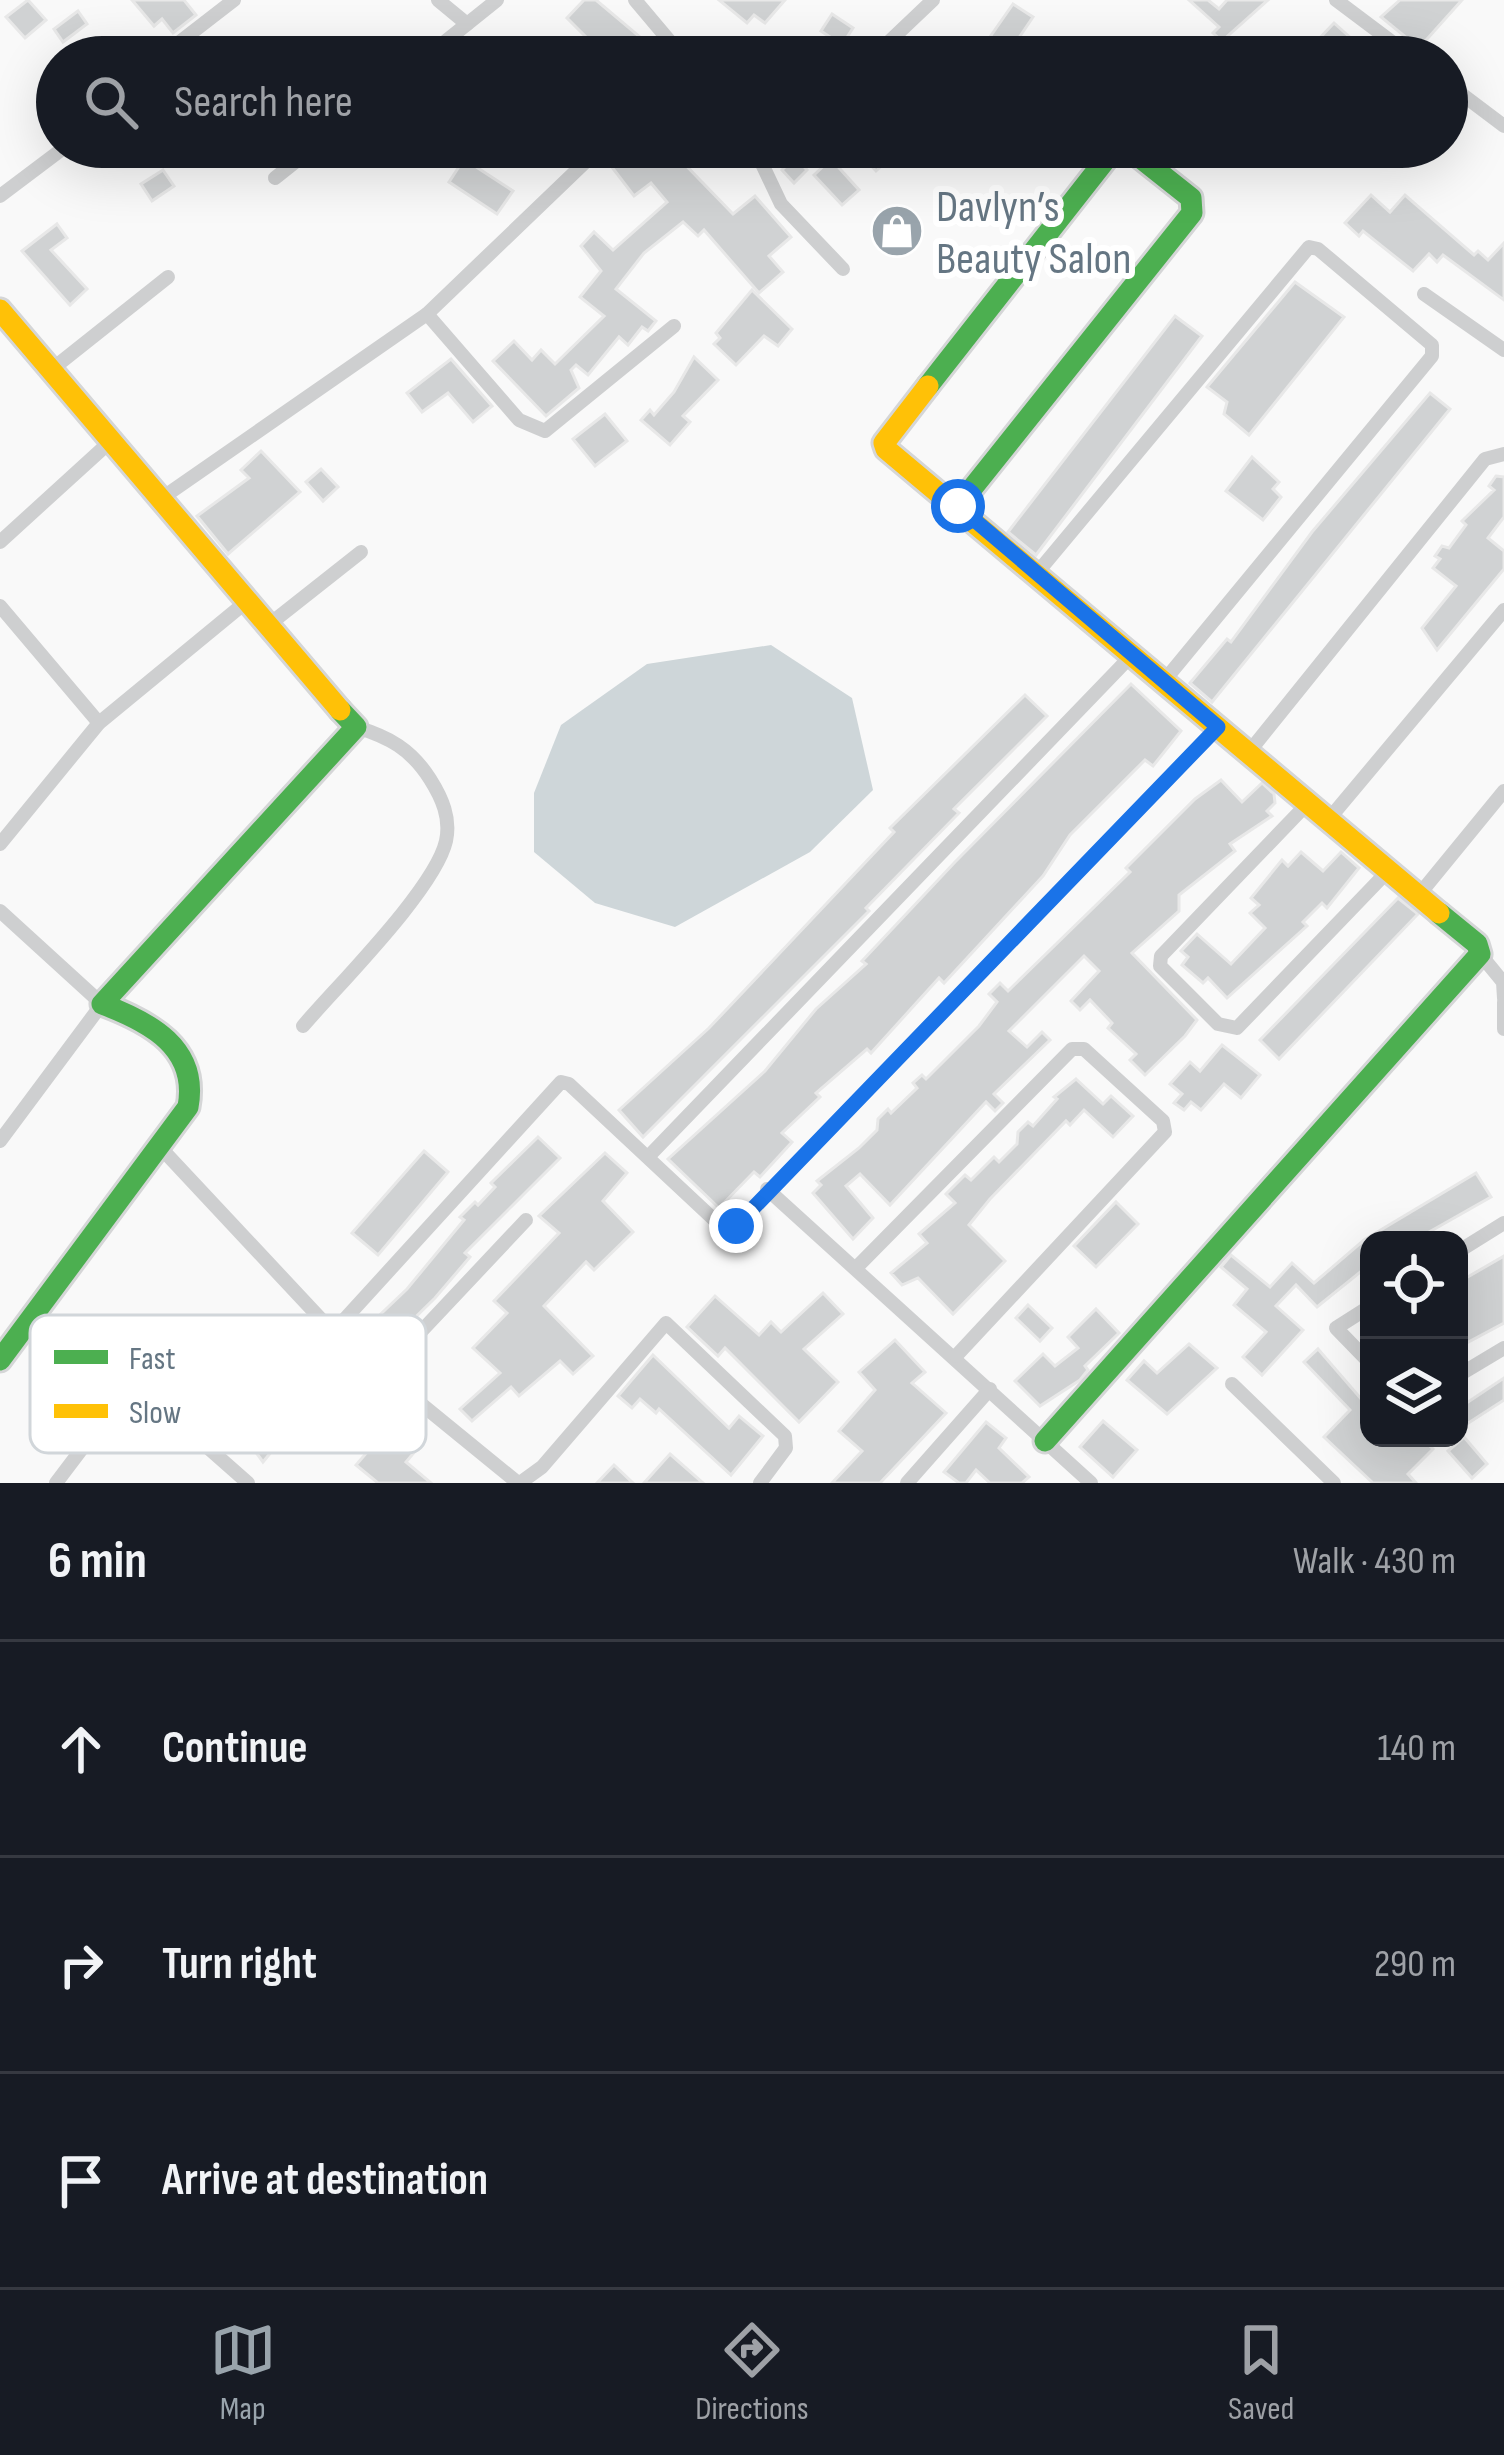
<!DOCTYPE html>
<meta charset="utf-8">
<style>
body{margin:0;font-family:"Sofia Sans Condensed",sans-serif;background:#242831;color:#f1f3f6}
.controls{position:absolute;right:36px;bottom:36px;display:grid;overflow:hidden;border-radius:24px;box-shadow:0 12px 48px #0002}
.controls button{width:108px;height:108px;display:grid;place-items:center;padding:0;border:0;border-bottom:3px solid #363941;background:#171b24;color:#f1f3f6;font:60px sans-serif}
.stop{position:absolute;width:36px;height:36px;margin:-27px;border:9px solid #1a73e8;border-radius:50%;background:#fff}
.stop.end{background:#1a73e8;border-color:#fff;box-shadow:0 3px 12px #0008}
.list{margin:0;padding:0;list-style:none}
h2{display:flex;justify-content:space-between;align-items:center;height:156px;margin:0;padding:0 48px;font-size:51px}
h2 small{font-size:39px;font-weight:400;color:#9ea1a6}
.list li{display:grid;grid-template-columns:78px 1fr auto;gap:36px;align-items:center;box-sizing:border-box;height:216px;padding:0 48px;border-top:3px solid #363941}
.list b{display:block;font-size:45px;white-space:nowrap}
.list em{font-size:39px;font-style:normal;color:#9ea1a6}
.icon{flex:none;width:66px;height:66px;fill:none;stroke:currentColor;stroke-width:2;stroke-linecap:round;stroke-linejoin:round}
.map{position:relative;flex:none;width:1504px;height:1483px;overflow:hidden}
.search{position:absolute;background:#171b24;box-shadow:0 12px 48px #0002;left:36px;right:36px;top:36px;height:132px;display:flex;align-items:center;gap:30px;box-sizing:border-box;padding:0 42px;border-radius:66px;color:#9ea1a6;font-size:45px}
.sheet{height:804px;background:#171b24}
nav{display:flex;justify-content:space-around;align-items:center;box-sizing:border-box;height:168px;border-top:3px solid #363941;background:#171b24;font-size:33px;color:#9ea1a6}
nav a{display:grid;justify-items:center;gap:6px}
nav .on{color:#99a4ac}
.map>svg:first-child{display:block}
.water{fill:#ced6d9}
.building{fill:#d0d2d3;stroke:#e8e8e8;stroke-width:3}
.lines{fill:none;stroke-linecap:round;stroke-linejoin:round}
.fast-casing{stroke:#d5d6d7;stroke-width:27}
.slow-casing{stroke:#d5d6d7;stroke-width:27}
.street{stroke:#cecfd0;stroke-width:14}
.fast{stroke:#4caf50;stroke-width:21}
.slow{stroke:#ffc107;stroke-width:21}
.route{stroke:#1a73e8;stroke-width:15}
.labels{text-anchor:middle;stroke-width:12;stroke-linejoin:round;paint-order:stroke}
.poi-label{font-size:45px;fill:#657683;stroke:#fff;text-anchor:start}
.key{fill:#fff;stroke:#d1d6da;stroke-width:3}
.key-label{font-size:33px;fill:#657683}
</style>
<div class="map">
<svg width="1504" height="1483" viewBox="0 0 1504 1483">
<rect width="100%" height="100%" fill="#f9f9f9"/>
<path class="water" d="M771,645L852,698L873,790L810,852L675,927L595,903L534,852V793L561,725L647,664Z"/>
<g class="building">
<path d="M28,0L46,20L25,38L6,17Z"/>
<path d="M132,0H184L196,15L173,33L162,19L154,26Z"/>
<path d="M584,0H596L640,37L620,57H579L593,44L567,18Z"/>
<path d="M719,0H785L765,23L754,15L747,23Z"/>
<path d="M1189,0H1208L1219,9L1227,0H1268L1222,41L1213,33L1219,27Z"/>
<path d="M1400,0H1462L1419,48L1381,17Z"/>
<path d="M1013,4L1033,17L1006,57H976Z"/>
<path d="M78,11L87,24L63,42L54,29Z"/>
<path d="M832,14L853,28L842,45L821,31Z"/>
<path d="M1334,23L1372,57H1332L1316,42Z"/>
<path d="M917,39L946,57H922L910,50Z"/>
<path d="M629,147H668L733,214L755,196L791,237L769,256L783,272L759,293L704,230L698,236L683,222L644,253L616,289L656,321L648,331L642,327L628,345L619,337L588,375L576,365L571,370L579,388L546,416L493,361L514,341L532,360L541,350L555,364L604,316L580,297L601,271L581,246L594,232L613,250L667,202L651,183L634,196L608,162Z"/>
<path d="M854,147H931L917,162L901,148L876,171Z"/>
<path d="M795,157L807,170L794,183L782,170Z"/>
<path d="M464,159L513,191L497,214L449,182Z"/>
<path d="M831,159L859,190L842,205L814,175Z"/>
<path d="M163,170L174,186L152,201L141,184Z"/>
<path d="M1371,195L1390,212L1405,195L1474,255L1478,251L1488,260L1504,243V300L1443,255L1437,262L1429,254L1413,271L1363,231L1359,236L1345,223Z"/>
<path d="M57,224L67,238L51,250L87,289L70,305L22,251Z"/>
<path d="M1295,282L1344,317L1249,435L1224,414L1227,402L1207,387Z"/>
<path d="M752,290L792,329L778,346L764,336L736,365L714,344L720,338L716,333Z"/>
<path d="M1175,316L1202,336L1036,555L1008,532Z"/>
<path d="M694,357L718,380L683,416L690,422L670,445L641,420L650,410L654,415L674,392Z"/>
<path d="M451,359L492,406L473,422L448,393L422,412L407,393Z"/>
<path d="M1430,393L1450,409L1212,702L1190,683L1227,639L1231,642L1312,532Z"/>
<path d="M605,414L627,441L595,466L573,439Z"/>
<path d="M261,451L300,492L228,554L197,516L249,478L241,470Z"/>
<path d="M1252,457L1279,482L1273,489L1281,497L1263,520L1226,491Z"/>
<path d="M321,469L338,487L323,501L306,482Z"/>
<path d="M1496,476L1504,477V517L1488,538L1504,551V569L1437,650L1422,628L1456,586L1433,568L1440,559L1435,556L1442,546L1449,548L1466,525L1462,521L1494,490L1489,486Z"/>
<path d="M1131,684L1181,731L1153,766L1145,760L1070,835L1043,876L944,983L939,978L871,1053L867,1049L816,1093L820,1097L782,1133L792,1142L760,1177L754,1172L719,1208L668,1159L765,1071L816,1009L866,964L862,961L955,862Z"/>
<path d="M1025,695L1047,716L954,809L959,813L866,908L869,911L643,1137L619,1110L709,1028L894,832L890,828Z"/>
<path d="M1221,780L1242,802L1262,783L1274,794L1275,803L1267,811L1272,816L1230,844L1235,851L1179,895V911L1132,953L1197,1020L1185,1036L1145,1075L1130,1060L1136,1054L1108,1028L1112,1023L1090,1000L1080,1010L1071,1001L1099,971L1084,956L1009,1031L1027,1047L1042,1032L1050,1040L994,1094L1003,1103L995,1111L986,1102L890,1205L860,1174L846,1186L873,1218L853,1239L813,1193L821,1185L817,1181L859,1148L877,1130L878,1119L888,1109L891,1113L917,1088L913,1083L922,1075L926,1079L979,1026L997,1002L989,994L1000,983L1008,991L1130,872L1126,868L1195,799Z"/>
<path d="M1301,852L1323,871L1341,852L1359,868L1327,908L1322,903L1303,922L1307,926L1227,998L1208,978L1203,983L1182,965L1188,957L1181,951L1197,934L1231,964L1265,928L1250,913L1259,905L1251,898L1282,860L1288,866Z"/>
<path d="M1398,898L1418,914L1279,1059L1260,1040Z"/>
<path d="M1222,1045L1260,1075L1241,1098L1224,1084L1201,1110L1191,1102L1184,1110L1174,1103L1182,1094L1170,1084L1190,1062L1200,1071Z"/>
<path d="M1076,1079L1103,1104L1111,1096L1133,1116L1113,1137L1084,1110L1070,1125L1066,1121L990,1199L969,1225L1005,1261L953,1314L918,1278L902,1285L891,1273L927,1243L919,1234L955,1203L946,1194L965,1175L971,1180L994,1157L999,1162L1017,1144L1018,1132L1028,1122L1033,1126L1057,1099L1054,1097Z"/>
<path d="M538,1137L560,1158L465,1253L470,1257L435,1298L384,1348L365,1329L407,1289L464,1220L460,1217L475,1202L478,1205L495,1187L491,1183Z"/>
<path d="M424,1151L448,1172L378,1255L352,1233Z"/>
<path d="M605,1153L627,1173L603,1201L633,1232L594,1270L586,1262L544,1306L593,1356L573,1374L560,1361L519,1396L511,1387L472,1421L460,1409L500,1373L473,1348L507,1313L494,1301L559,1233L539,1216Z"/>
<path d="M1476,1173L1491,1197L1415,1240H1369V1265L1317,1307L1296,1285L1276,1306L1303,1330L1262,1375L1243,1357L1266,1332L1234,1305L1247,1289L1221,1267L1231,1255L1270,1287L1292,1263L1314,1283L1364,1240Z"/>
<path d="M1116,1202L1138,1224L1096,1267L1074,1246Z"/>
<path d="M1504,1256V1323L1459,1347V1282Z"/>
<path d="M823,1293L843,1314L804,1349L838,1382L799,1422L725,1348L718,1356L687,1327L715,1296L759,1335L771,1322L781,1332Z"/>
<path d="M1028,1305L1052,1328L1040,1341L1016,1318Z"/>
<path d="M1096,1309L1119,1333L1085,1366L1088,1370L1080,1380L1040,1406L1015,1381L1043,1354L1055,1366L1078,1348L1068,1337Z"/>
<path d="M274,1329L293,1343L283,1357L313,1376L287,1417L295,1423L263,1462L236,1425L269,1386L244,1368Z"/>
<path d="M895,1340L925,1372L912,1383L946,1413L880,1483H832L862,1451L839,1431L875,1390L859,1372Z"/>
<path d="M1189,1344L1217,1368L1167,1414L1127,1380L1144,1361L1157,1373Z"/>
<path d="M1318,1349L1369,1408V1438H1422L1433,1449L1408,1474L1416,1483H1373L1324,1437L1350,1410L1304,1362Z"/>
<path d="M653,1355L729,1428L739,1416L763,1436L731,1475L659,1409L656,1413L640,1399L632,1408L618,1396Z"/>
<path d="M1504,1378V1400L1459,1429V1408Z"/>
<path d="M1103,1421L1137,1450L1113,1477L1080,1447Z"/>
<path d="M986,1422L1006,1438L999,1448L1029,1477L1022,1483H990L976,1470L966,1483H959L944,1472Z"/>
<path d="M396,1431L417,1449L406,1462L431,1483H378L356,1465L381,1436L387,1441Z"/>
<path d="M1464,1437L1487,1464L1472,1478L1448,1451Z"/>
<path d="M670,1454L703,1483H644Z"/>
<path d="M614,1465L633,1483H597Z"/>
</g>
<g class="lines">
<g class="fast-casing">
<g id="fast">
<path d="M928,386L1110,154L1128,148L1191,198L1192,213L958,506"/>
<path d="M0,1360L188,1107C199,1048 150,1022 102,1004L356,727L340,710"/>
<path d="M1045,1441L1480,954L1477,944L1439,913"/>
</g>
</g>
<g class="slow-casing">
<g id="slow">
<path d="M0,310L340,710"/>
<path d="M928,386L884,443L886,449L1439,913"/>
</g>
</g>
<g class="street">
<path d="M438,0L467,24"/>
<path d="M635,0L683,57"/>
<path d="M1336,0L1412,57"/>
<path d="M181,41L234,0"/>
<path d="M426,57L497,0"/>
<path d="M873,57L933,0"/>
<path d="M1447,83L1504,126"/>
<path d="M754,147L781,204L843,269"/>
<path d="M275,178L314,147"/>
<path d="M0,196L65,147"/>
<path d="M1424,294L1504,350"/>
<path d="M427,314L519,420L545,431L674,326"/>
<path d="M51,370L168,277"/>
<path d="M162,498L427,314L601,147"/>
<path d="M0,542L112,440"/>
<path d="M1037,573L1309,247L1318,249L1432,345V356L1164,681"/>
<path d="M0,606L99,723"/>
<path d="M266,627L361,552"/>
<path d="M1249,752L1485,459L1504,454"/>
<path d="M1309,802L1161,956L1160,966L1218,1024L1237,1028L1388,871"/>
<path d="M1329,819L1504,610"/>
<path d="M0,844L99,723L246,602"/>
<path d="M1418,896L1504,791"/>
<path d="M0,911L102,1004L0,1141"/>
<path d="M1480,954L1503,982L1504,998"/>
<path d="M1504,1002V1029"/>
<path d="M303,1026C338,985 435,889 446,841C451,818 442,798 430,779C411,749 389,737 356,727"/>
<path d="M159,1146L333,1332L518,1483"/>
<path d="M648,1157L1133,654"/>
<path d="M767,1189L1091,1483"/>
<path d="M1459,1251L1504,1223"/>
<path d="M856,1268L1072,1049H1084L1163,1121L1165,1132L956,1356"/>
<path d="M1369,1307L1336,1328L1369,1362"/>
<path d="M333,1332L561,1082L569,1084L723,1228L737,1225L1218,727"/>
<path d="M1459,1375L1504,1348"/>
<path d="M389,1380L414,1339L526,1220"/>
<path d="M1232,1384L1334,1483"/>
<path d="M56,1483L112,1409L136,1400L197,1438L248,1483"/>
<path d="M520,1483L542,1467L666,1323L785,1436L786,1448L760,1483"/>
<path d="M907,1483L990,1389"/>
</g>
<use href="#fast" class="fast"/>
<use href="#slow" class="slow"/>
</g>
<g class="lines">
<path class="route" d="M736,1226L1218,727L958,506"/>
</g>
<defs>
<g id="shop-disc" transform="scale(2.7)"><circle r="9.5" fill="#99a4ac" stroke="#fff"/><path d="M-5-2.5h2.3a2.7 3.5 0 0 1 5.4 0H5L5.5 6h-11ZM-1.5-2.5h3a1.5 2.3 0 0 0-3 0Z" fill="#fff"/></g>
</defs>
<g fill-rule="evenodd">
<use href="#shop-disc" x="897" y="231"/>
</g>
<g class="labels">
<g class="poi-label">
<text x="936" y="221">Davlyn’s<tspan x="936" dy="52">Beauty Salon</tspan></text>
</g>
</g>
<rect x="30" y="1315" width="396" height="138" rx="18" class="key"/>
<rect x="54" y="1350" width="54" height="14" fill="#4caf50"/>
<rect x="54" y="1404" width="54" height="14" fill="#ffc107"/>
<g class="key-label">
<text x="129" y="1369">Fast</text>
<text x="129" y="1423">Slow</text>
</g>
</svg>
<div class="controls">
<button><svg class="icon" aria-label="locate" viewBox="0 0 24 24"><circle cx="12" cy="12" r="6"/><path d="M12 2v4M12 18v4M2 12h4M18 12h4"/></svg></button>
<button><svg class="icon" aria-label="layers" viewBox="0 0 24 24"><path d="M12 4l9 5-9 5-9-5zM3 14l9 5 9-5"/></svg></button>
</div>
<div class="stop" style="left:958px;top:506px"></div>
<div class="stop end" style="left:736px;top:1226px"></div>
<div class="search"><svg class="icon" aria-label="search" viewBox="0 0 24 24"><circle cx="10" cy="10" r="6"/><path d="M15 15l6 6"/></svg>Search here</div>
</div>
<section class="sheet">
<h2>6 min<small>Walk · 430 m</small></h2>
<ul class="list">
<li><svg class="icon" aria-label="ahead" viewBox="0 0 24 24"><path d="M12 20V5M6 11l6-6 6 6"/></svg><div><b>Continue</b></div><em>140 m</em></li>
<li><svg class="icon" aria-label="right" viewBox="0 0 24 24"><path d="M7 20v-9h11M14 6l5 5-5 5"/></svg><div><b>Turn right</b></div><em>290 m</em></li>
<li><svg class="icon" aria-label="arrive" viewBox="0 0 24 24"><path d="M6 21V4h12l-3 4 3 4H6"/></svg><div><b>Arrive at destination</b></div></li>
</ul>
</section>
<nav>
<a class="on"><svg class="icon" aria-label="map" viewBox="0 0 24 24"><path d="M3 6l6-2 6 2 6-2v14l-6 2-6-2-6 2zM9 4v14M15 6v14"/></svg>Map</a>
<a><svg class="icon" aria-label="directions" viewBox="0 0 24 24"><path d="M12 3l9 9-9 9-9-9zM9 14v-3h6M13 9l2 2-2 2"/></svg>Directions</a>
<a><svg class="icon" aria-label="saved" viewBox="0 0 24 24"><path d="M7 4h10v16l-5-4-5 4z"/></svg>Saved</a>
</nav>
